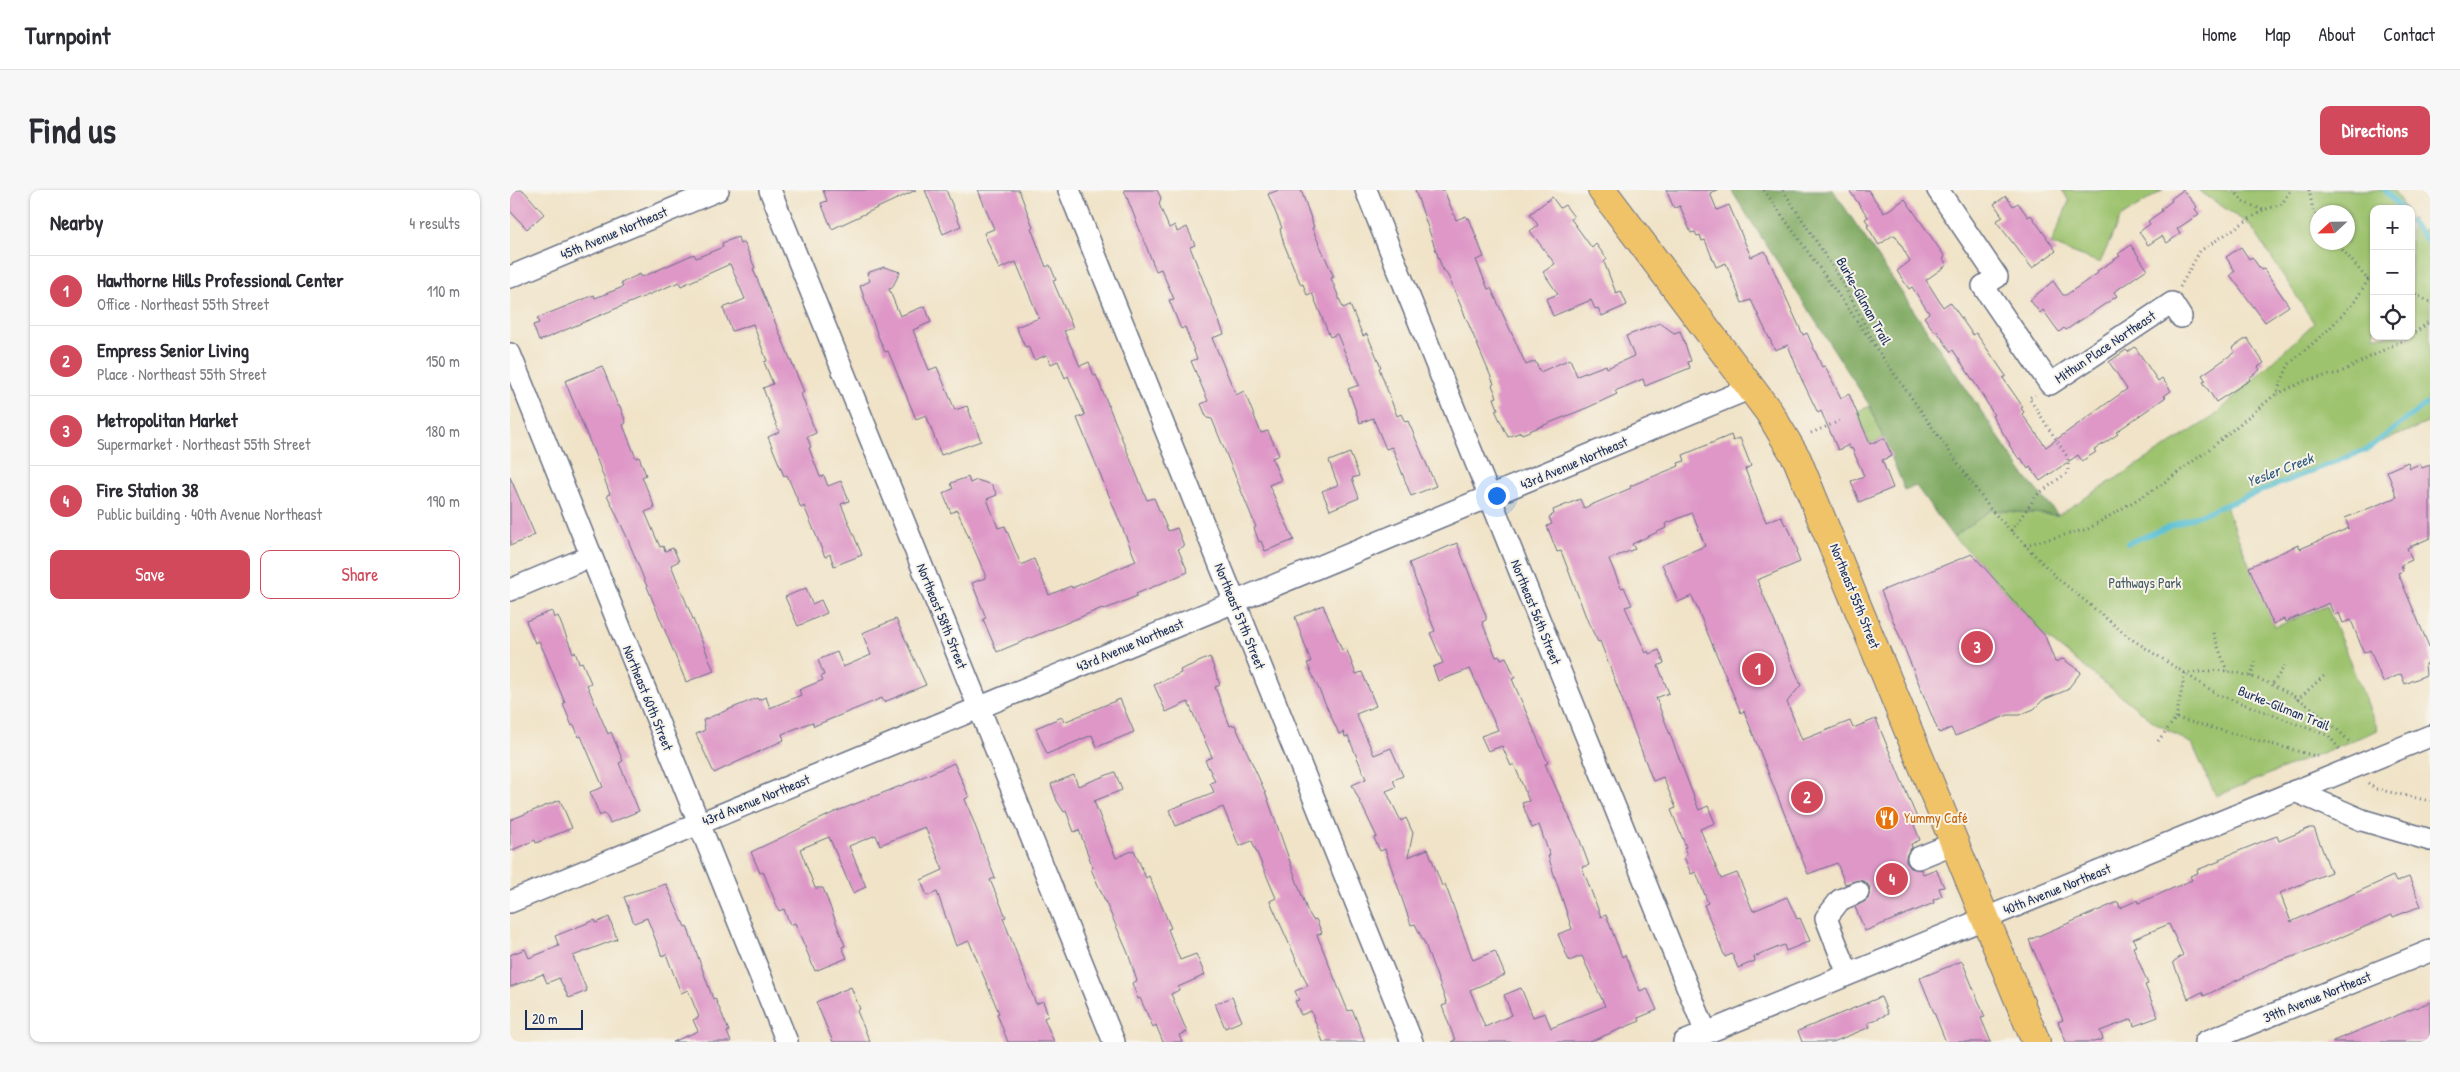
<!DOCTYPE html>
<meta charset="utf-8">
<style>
body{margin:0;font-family:"Patrick Hand",sans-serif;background:#f7f7f7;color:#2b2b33}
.controls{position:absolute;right:15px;top:15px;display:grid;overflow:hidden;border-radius:10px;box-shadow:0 1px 4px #0004}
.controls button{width:45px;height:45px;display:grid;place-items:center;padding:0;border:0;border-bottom:1px solid #e1e1e2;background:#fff;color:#2b2b33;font:25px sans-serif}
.compass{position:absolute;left:1800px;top:15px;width:45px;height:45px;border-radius:50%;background:#fff;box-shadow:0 1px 4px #0004;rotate:248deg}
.scale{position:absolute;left:15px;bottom:12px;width:58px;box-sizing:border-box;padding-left:5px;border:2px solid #1b2f5e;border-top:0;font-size:14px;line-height:18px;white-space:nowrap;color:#1b2f5e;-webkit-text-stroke:4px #f7f3e8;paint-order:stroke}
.you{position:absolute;left:986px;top:305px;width:18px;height:18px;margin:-12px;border:4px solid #fff;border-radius:50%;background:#1a73e8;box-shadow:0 0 0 8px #1a73e833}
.badge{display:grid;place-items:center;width:32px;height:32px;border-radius:50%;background:#d1495b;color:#fff;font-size:16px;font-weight:700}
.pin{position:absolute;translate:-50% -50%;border:2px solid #fff;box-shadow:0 1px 5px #0006}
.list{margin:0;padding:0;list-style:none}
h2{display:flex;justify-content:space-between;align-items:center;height:65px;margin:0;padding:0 20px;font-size:21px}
h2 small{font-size:16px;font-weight:400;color:#7c7c81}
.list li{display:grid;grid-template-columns:32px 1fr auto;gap:15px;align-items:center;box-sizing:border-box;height:70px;padding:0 20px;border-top:1px solid #e1e1e2}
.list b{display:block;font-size:19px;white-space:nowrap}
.list p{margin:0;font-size:16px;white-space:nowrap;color:#7c7c81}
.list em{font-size:16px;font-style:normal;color:#7c7c81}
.actions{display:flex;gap:10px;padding:15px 20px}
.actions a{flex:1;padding:11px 0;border:1px solid #d1495b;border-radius:10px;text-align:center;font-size:18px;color:#d1495b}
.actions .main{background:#d1495b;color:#fff}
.icon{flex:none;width:28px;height:28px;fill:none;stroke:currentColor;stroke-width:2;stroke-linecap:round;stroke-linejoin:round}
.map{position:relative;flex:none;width:1920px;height:852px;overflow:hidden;border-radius:10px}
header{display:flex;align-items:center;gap:30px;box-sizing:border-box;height:70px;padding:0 25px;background:#fff;border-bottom:1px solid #e1e1e2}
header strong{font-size:24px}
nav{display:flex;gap:28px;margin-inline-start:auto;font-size:18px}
.intro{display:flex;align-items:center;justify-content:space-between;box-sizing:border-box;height:120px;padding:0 30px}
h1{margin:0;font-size:35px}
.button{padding:12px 22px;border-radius:10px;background:#d1495b;color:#fff;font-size:18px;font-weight:700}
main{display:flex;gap:30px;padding:0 30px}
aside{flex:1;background:#fff;border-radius:10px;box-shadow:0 1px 4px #0004}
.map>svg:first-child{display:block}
.green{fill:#9dc36e;stroke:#5c7966;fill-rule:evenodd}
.forest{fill:#7ea961;stroke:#4c6c60}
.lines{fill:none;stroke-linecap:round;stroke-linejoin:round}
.stream{stroke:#56bfd3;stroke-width:5.5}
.building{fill:#de97c7}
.minor-casing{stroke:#666e83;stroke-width:24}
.major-casing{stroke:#666e83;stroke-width:30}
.path{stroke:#666e83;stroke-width:3;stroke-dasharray:1 4;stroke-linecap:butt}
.minor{stroke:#fff;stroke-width:21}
.major{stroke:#f1c369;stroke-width:28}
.labels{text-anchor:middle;stroke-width:4;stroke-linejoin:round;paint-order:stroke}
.street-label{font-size:14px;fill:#1b2f5e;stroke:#f7f3e8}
.park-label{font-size:14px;fill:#425b63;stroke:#f7f3e8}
.food-label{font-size:14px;fill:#c56008;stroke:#f7f3e8;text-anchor:start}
.water-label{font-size:15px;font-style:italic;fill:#2d5a81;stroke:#f7f3e8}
</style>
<header>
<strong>Turnpoint</strong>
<nav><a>Home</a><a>Map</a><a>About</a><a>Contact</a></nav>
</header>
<div class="intro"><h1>Find us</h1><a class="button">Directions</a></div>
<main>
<aside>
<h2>Nearby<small>4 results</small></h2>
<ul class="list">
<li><span class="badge">1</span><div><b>Hawthorne Hills Professional Center</b><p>Office · Northeast 55th Street</p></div><em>110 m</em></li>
<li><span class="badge">2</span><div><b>Empress Senior Living</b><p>Place · Northeast 55th Street</p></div><em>150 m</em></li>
<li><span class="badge">3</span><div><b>Metropolitan Market</b><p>Supermarket · Northeast 55th Street</p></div><em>180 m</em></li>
<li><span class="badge">4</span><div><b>Fire Station 38</b><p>Public building · 40th Avenue Northeast</p></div><em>190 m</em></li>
</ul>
<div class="actions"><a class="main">Save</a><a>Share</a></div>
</aside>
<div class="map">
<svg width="1920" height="852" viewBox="0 0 1920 852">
<rect width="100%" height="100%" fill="#f7f3e8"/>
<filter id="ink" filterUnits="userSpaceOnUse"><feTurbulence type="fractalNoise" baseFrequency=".02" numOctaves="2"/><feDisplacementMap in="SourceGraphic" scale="10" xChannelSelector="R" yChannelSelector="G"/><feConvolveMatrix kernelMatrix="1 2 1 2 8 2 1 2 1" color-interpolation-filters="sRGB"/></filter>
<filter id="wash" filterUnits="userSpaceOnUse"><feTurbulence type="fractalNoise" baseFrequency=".0096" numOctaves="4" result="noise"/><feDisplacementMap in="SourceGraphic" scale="20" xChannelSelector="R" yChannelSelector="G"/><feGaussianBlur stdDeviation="1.12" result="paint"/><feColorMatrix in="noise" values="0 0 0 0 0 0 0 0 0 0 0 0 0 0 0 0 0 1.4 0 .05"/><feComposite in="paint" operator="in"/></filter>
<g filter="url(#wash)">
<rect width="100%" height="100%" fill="#f0e3c7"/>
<g class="green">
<path d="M1552,0H1653L1610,28L1590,73L1541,54L1559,11Z"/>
<path d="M1688,0H1884L1895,19H1864V146H1901V28L1908,39L1920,41V232L1715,316L1765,437L1817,416L1868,540L1706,606L1682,554L1644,532L1535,446L1462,364L1443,347L1481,320L1548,325L1703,227L1804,133L1741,36ZM1808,22H1838V52H1808Z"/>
<path d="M1360,216L1374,248L1360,254L1346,222Z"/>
</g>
<path class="forest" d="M1221,0H1323L1516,288L1548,325L1481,320L1443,347L1406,296L1395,300L1360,216Z"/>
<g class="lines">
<g class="stream">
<path d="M1875,0L1891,19"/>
<path d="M1901,32L1920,54"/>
<path d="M1618,353L1858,259L1920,211"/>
</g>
</g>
<g id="blocks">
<g class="building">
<path d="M0,0H13L34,24L17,39L0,21Z"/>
<path d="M313,0H406L322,39L311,13L317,11Z"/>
<path d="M415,0H436L451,36L433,44Z"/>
<path d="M468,0H509L523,37L521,38L536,77L540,75L546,90L543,91L563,138L554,141L570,176L579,172L584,186L586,185L637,310L644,308L658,341L667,338L674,356L668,359L678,382L626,404L627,406L593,420L592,418L487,462L473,429L476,428L462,393L475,388V384L447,320L441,323L433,303L443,299L441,293L458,287L460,293L467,290L482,295L487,305L477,309L488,338L495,336L511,375L524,369L539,405L561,396L562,398L626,371L567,228L575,225L558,186L555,188L548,171L541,174L537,165L524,170L518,156L515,157L506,137L529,128L506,72L489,79L474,43L484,39Z"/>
<path d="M614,0H647L651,8L649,14L659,38L665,35L667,42L677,37L685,55L680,57L714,144L702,148L726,205L734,201L751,243L758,241L769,265L762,268L771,290L759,295L784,350L755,361L751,351L749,352L744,338L746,337L702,229L697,228L691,214L698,211L681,171L687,169L675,137L671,139L659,110L664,109L651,79L646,81Z"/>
<path d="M769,0H791L804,37L802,38L824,87L821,88L833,118L840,115L853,146L857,144L871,177L869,178L887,226L891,224L895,232L898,231L926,296L901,306L882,257L876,259L863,228L850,233L838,199L849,195L827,144L820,147L802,103L797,105L793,94L791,95L774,54L770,39L772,38L758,4Z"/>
<path d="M905,0H934L946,30L956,26L957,29L959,28L974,67L966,70L978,99L981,98L1016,175L1025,171L1030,182L1060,169L1067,186L1096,175L1097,178L1124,166L1116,146L1150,133L1164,143L1170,141L1181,171L1178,172L1180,178L1135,196L1133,189L1105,201L1107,204L1079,217L1012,244L1011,242L998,247L985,220L988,219L984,208L987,207L982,195L984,194L939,88L935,81H933Z"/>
<path d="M1156,0H1207L1200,3L1207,20L1219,15L1241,67L1255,61L1293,145L1297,143L1312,177L1315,176L1331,208L1339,204L1360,254L1374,248L1382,266L1372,270L1383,298L1349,312L1341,291L1354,286L1342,258L1340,259L1339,255L1328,260L1311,221L1308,223L1291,188L1278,155L1265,160L1241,110L1232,113L1216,73L1206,77L1195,50L1192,51L1190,45L1187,46L1185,42L1181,43L1170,16L1164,18Z"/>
<path d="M1339,0H1358L1374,23L1395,9L1435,67L1433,69L1437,75L1416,90L1433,117L1440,112L1463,145L1466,143L1496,186L1493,188L1513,217L1511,218L1514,222L1512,224L1536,257L1617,199L1599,172L1616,160L1618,162L1625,157L1648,191L1652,188L1661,201L1654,206L1656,207L1606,242L1608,244L1584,260L1586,262L1572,271L1568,265L1530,291L1520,277L1518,279L1511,268L1509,269L1499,255L1500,254L1482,226L1484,225L1470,201L1443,160L1441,162L1426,140L1424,141L1414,127L1419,123L1402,97L1399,99L1387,81L1400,71L1386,46L1383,45L1369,55L1357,36L1359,35L1355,29L1358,27Z"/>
<path d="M1673,0L1687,17L1685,19L1689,24L1667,39L1670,44L1657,53L1652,46L1638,55L1629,42L1640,34L1638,31L1652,21L1651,19L1662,11L1661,9Z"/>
<path d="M1496,6L1503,16L1508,13L1518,27L1521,25L1546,61L1522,78L1486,31L1493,27L1484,14Z"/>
<path d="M1042,7L1050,18L1055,15L1064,27L1061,29L1082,58L1086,54L1097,69L1094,72L1106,103L1111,101L1117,115L1092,126L1088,118L1085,119L1081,110L1043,126L1036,109L1048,104L1033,82L1045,74L1020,41L1028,35L1020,24Z"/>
<path d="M228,47L230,54L234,52L245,78L243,79L294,202L291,204L306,243L297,247L301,257L299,258L310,287L314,286L318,296L331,291L339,311L331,314L352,365L324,376L320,364L315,367L294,316L291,318L277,285L274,286L258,247L269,242L253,198L263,194L254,172L257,171L243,134L222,141L213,118L235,109L220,74L171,96L169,92L29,151L23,135L29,133L27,128L84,105L85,108L113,97L111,93L130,84L132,87L184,64L186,68L213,57L212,53Z"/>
<path d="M1621,55L1637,79L1604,102L1607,106L1556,140L1554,138L1549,142L1533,120L1530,123L1520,110L1543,91L1553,105H1556L1588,83L1587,81L1610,66L1608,64Z"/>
<path d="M1731,57L1739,69L1742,67L1751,80L1754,79L1779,116L1755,132L1720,85L1725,81L1716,67Z"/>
<path d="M374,77L390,82L382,98L379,99L390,126L415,116L421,132L403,140L419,180L427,177L445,220L457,216L471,251L431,265L416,225L406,229L378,161L375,162L368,146L350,96L360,91L357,83Z"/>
<path d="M1737,148L1754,173L1748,177L1750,180L1739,188L1740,190L1706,212L1693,192L1696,191L1692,185L1725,162L1722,158Z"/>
<path d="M92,176L108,216H110L116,233L113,235L126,268L129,267L136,285L132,287L145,318L135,322L150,357L153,356L155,361L163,358L169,371L161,375L204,481L176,492L116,345L97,305L100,304L88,272L55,191Z"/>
<path d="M1221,245L1223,251L1230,248L1241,276L1235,279L1256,332L1271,326L1275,335L1277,334L1288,361L1286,362L1290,372L1247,390L1291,495L1277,512L1292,550L1340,531L1343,538L1366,529L1409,633L1404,635L1410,650L1401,654L1402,657L1396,666V672L1401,678L1411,680L1413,684L1426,679L1434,697L1429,698L1432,706L1423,710L1424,713L1355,741L1345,717L1358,709L1360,697L1356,692L1349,690L1335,694L1327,673L1298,684L1234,521L1231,523L1182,406L1168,412L1152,374L1195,356L1182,323L1155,334L1156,338L1122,354L1125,359L1099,369L1111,398L1114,397L1122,415L1115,417L1136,463L1138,461L1139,464L1149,460L1154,473L1148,476L1159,503L1146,508L1189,620L1198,616L1205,633L1190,639L1211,689L1227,683L1243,721L1277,707L1287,729L1290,728L1300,751L1276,761L1274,755L1244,767L1245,771L1228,778L1222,764L1215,767L1194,715L1198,713L1186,682L1181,684L1174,667L1177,665L1174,658L1176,657L1161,620L1166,618L1153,587L1143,591L1090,451L1088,452L1078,432L1051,361L1047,362L1037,336L1042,334L1039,327L1044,324L1043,320L1070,309L1074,318L1121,298L1120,296L1169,276L1168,273L1175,271L1173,265Z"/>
<path d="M840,263L849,286L842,288L849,308L820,320L812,301L828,295L819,271Z"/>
<path d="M1898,272L1900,278L1910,274L1912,278L1920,275V348L1897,358L1902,370L1891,375L1893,381L1888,383L1920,459V472L1915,474L1916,485L1895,494L1891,484L1873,492L1860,460L1854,463L1841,430L1833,433L1829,423L1824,425L1819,413L1775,432L1774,429L1763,434L1739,377L1788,355L1790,359L1839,338L1835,328L1887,307L1877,281Z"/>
<path d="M0,287L25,345L0,356Z"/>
<path d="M947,353L976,426V430L972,432L986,467L990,466L991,469L996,467L1005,488L1002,489L1038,573L1035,574L1069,648L1079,675L1072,677L1091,727L1096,725L1112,767L1115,765L1130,801L1137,798L1147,820L1128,828L1130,831L1079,852H941L945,850L932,816L937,814L915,754L905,734L901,735L875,659L870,661L864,648L867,647L842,595L856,589L838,546L835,547L834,542L829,544L797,473L801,472L785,427L813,415L832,460L836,458L846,484L852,482L866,516L846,524L864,565L881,558L893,586L883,590L886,597L876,601L891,631L896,628L903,643L898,667L918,659L932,696L935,694L963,770L985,761L995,785L960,800L975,837L1002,825L994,805L1011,798L1023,827L1035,823L1041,838L1095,816L1072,766L1059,771L1048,744L1062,739L1038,666H1040L1029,635L1022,638L1012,613L1019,611L1004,574L1001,576L992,556L978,561L971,546L988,540L960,479L928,491L923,477L933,473L920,443L925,441L899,373Z"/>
<path d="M1462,364L1535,446L1545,472L1553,469L1571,482L1557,500L1533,510L1524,519L1509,525H1498L1445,546L1441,538L1429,543L1371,401Z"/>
<path d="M296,398L302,414L311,410L317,423L288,436L275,407Z"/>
<path d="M42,421L44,428L48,426L63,463L65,462L69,473L72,472L81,493L77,495L98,544L101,542L113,571L109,573L129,621L100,633L95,623L90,626L80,602L93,597L71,546L69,547L64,535L62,536L53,514L55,513L35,464L29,451L25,453L16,431Z"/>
<path d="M386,429L416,495L374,512L372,508L304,536L302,532L272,544L274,550L204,583L186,544L195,540L193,530L247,508L248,510L256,507L260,518L291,505L289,500L313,490L311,486L314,485L308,470L327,462L333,477L361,465L352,443Z"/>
<path d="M700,467L710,495L705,497L706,500L720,536L725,535L756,604L797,720L803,730L806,729L812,743L807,745L820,777L838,821L842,820L845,826L855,852H813L801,821L791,825L785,811L789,810L785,801L798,796L760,711L766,708L742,651L729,656L713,617L666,636L659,620L704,602L700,593L705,591L695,570L702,567L678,512L656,522L644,495L671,483L670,480Z"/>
<path d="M610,509L624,542L587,557L582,545L537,564L526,538L552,527L554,532Z"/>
<path d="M444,573L459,607L455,609L485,688L480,690L496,727L493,728L526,814L533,811L538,826L534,828L544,852H498L487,824L489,823L459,751L446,756L427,702L417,706L411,690L433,680L415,637L370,655L366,645L339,656L356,697L343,703L319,647L290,659L305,698H313L335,756L332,757L337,768L305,781L285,733L280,735L274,719L269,721L253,681L250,683L241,662L325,622L408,589Z"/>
<path d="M605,582L612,600L584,611L606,668L624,660L636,688L639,686L661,738L658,739L670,770L686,764L695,785L668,797L669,800L661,804L677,842L669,845L672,852H653L646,835L643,837L630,808L628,809L622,793L627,791L618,763L581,679L583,678L569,640L564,642L556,621L554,622L547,611L541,594L564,585L568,596Z"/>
<path d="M50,610L62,638L26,653L25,650L0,661V630Z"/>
<path d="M1800,638H1804L1821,682L1770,703L1781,732L1883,686L1886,692L1899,687L1911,716L1883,727L1882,725L1797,762L1763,773L1694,806L1692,802L1678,809L1663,772L1673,765L1659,734L1623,749L1626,756L1623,757L1638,794L1635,795L1648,827L1624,836L1622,829L1590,841L1593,849L1584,852H1556L1548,832L1553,830L1519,750L1608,712L1610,718L1628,710L1629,713L1682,690L1680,686L1688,683L1687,680L1710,671L1709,669L1756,650L1767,646L1769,651Z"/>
<path d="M156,694L175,737L177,736L203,809L205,808L219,841L217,842L221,852H163L188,841L183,830L189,827L178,800L171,803L156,764L152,766L137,728L124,733L114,707Z"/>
<path d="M99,727L107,749L63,766L77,801L59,808L49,788L37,793L33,784L0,797V765L15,759L19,768L49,756L45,746L85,730L86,733Z"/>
<path d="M1452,771L1475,827L1471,828L1481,852H1436L1410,788Z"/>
<path d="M341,797L350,819L347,821L360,852H323L306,812Z"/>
<path d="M722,807L732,831L715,838L705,814Z"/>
<path d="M1371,807L1378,824L1358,833L1360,837L1323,852H1292L1288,841Z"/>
<path d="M1920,812V852H1823V851Z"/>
</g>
</g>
</g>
<g filter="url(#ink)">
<use href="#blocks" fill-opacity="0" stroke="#666e83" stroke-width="1"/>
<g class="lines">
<g class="minor-casing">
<g id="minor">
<path d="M260,0L604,852"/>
<path d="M559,0L902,852"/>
<path d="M856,0L1196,843"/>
<path d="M1428,0L1487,87L1473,96L1540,194L1662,113L1671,127"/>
<path d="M0,87L208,0"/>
<path d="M0,164L277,852"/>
<path d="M0,400L81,366"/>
<path d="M1785,601L1852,630L1920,650"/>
<path d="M1408,668L1445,653"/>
<path d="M0,712L1241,198"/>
<path d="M1338,784L1316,728L1330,710L1348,702"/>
<path d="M1174,852L1920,546"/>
<path d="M1695,852L1920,761"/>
</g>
</g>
<g class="major-casing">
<path id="major" d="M1092,0L1259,222L1287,269L1526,852"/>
</g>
<g class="path">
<path d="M1254,0L1481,320L1546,387L1620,448L1707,504L1819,546L1831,561"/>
<path d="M1273,0L1331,90L1366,156"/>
<path d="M1724,0L1733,12L1753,20L1772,14L1780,0"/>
<path d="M1799,0L1803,20L1808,27"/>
<path d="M1826,52L1858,90"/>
<path d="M1670,97L1690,61L1753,20"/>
<path d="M1901,102L1920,112"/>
<path d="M1901,146L1920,131"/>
<path d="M1767,204L1797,190L1829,183L1901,146"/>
<path d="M1301,243L1330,231"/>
<path d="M1501,341L1527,305L1558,282V268L1519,208L1525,205"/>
<path d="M1515,355L1578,339L1651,295L1697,261L1766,204L1779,174L1818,140L1845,111L1858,90L1864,91"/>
<path d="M1703,443L1717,481"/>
<path d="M1741,487L1746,470"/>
<path d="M1763,493L1777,473"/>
<path d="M1787,510L1815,485"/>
<path d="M1666,528L1675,483C1688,483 1704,479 1717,481C1762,487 1812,520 1841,554"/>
<path d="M1648,551L1666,528L1809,567"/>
<path d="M1858,593L1866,599L1920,611"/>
</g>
<use href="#minor" class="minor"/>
<use href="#major" class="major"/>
</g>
</g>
<defs>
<g id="restaurant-disc" transform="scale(1.25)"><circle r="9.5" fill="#e8710a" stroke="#f7f3e8"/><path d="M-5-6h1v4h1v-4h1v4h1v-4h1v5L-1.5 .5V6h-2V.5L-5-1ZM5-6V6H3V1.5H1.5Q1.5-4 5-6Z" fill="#fff"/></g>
</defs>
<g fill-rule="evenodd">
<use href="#restaurant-disc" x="1377" y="628"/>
</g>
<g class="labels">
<g class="street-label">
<text transform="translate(104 43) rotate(-23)" y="5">45th Avenue Northeast</text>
<text transform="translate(1354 111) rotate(61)" y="5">Burke-Gilman Trail</text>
<text transform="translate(1595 157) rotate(-34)" y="5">Mithun Place Northeast</text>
<text transform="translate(1064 273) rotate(-23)" y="5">43rd Avenue Northeast</text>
<text transform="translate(1345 406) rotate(68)" y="5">Northeast 55th Street</text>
<text transform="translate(1026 422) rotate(68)" y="5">Northeast 56th Street</text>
<text transform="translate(432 426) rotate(68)" y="5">Northeast 58th Street</text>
<text transform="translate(730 426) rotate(68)" y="5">Northeast 57th Street</text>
<text transform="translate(620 455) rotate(-23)" y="5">43rd Avenue Northeast</text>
<text transform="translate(138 508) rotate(68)" y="5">Northeast 60th Street</text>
<text transform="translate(1774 518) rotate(22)" y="5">Burke-Gilman Trail</text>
<text transform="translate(246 610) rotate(-22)" y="5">43rd Avenue Northeast</text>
<text transform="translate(1547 699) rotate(-22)" y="5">40th Avenue Northeast</text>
<text transform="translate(1807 807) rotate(-22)" y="5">39th Avenue Northeast</text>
</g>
<g class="park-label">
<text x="1635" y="398">Pathways Park</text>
</g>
<g class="food-label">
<text x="1394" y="633">Yummy Café</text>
</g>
<g class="water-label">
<text transform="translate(1770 280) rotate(-21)" y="5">Yesler Creek</text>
</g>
</g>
</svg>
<div class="controls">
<button>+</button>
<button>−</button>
<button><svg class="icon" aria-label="locate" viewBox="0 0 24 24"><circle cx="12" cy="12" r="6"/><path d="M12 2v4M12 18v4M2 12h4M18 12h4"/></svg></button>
</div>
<svg class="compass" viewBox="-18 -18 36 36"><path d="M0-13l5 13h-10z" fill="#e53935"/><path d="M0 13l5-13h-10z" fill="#7c7c81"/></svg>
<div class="scale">20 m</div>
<div class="you"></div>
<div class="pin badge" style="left:1248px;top:479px">1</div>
<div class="pin badge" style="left:1297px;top:607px">2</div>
<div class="pin badge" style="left:1467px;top:457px">3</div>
<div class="pin badge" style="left:1382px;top:689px">4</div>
</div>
</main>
